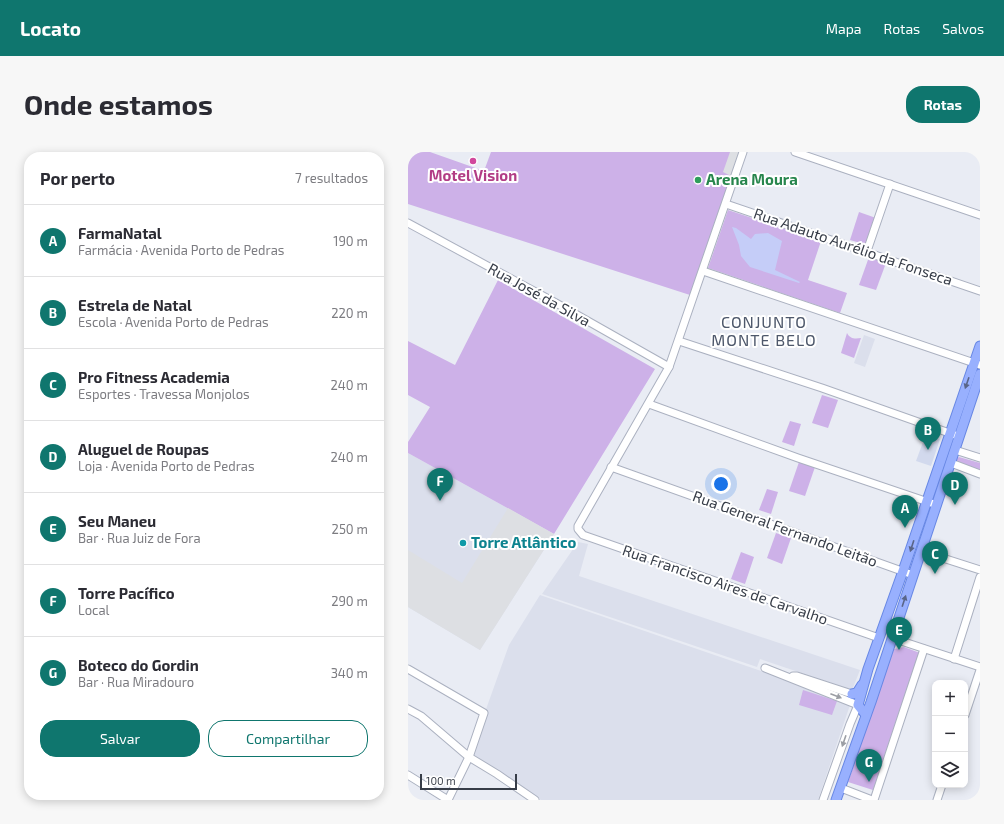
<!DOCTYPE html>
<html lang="pt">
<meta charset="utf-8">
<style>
body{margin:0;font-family:"Exo 2",sans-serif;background:#f7f7f7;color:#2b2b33}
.controls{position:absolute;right:12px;bottom:12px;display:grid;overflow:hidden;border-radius:8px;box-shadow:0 2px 10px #0003}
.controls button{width:36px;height:36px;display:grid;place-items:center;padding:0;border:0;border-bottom:1px solid #e1e1e2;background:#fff;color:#2b2b33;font:20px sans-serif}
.scale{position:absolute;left:12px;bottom:10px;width:97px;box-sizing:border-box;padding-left:4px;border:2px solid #373d48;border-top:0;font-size:11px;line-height:14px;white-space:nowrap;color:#373d48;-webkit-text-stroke:3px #fff;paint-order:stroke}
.you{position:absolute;left:313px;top:332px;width:14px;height:14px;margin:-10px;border:3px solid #fff;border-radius:50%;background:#1a73e8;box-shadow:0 0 0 6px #1a73e833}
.badge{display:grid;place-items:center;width:26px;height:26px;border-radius:50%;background:#0f766e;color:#fff;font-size:13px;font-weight:700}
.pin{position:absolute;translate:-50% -33px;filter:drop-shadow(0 1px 2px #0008)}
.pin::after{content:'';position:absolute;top:21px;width:14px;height:12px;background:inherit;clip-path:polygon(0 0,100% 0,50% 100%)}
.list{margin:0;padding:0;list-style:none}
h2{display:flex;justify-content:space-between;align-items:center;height:52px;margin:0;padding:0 16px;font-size:17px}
h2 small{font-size:13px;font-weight:400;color:#7c7c81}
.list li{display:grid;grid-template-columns:26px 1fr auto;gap:12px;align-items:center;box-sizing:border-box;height:72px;padding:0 16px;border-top:1px solid #e1e1e2}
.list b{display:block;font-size:15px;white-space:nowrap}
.list p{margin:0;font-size:13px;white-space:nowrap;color:#7c7c81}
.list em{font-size:13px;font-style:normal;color:#7c7c81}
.actions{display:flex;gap:8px;padding:12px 16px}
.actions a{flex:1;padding:9px 0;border:1px solid #0f766e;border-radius:16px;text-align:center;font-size:14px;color:#0f766e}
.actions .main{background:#0f766e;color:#fff}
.icon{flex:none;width:22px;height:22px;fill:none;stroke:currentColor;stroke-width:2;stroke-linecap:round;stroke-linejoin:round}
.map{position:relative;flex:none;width:572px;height:648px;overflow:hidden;border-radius:16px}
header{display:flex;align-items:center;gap:24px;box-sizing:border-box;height:56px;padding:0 20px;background:#0f766e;color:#fff}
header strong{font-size:19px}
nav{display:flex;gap:22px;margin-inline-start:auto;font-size:14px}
.intro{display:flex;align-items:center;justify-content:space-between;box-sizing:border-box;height:96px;padding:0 24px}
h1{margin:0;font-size:28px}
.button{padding:10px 18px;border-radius:16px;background:#0f766e;color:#fff;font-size:14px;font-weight:700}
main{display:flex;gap:24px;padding:0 24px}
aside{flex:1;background:#fff;border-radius:16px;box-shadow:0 2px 10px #0003}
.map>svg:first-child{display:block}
.residential{fill:#dbdfec}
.education{fill:#d2d9ed}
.green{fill:#cdb1e8}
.sand{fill:#c5cdf8}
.parking{fill:#dddfe3}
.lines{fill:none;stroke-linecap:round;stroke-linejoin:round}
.minor-casing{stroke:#abb1c0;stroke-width:9}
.major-casing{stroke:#6787e4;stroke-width:11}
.minor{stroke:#fff;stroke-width:7}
.major{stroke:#98b0fe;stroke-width:9}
.oneway{fill:#596588}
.oneway2{fill:#9b9ea4}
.hotel-dot{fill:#d1479c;stroke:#fff;stroke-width:1.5}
.leisure-dot{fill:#2e9e5b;stroke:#fff;stroke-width:1.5}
.culture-dot{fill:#0f9aa8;stroke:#fff;stroke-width:1.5}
.labels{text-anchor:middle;stroke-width:4;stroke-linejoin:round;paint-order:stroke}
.hotel-label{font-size:15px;font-weight:bold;fill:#b23c85;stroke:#fff}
.leisure-label{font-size:15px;font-weight:bold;fill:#27864d;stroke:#fff;text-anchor:start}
.street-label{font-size:15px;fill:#373d48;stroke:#fff}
.culture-label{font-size:15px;font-weight:bold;fill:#0d838f;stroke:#fff;text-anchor:start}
.neighbourhood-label{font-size:16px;letter-spacing:1px;fill:#4e586b;stroke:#fff}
</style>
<header>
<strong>Locato</strong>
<nav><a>Mapa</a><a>Rotas</a><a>Salvos</a></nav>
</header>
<div class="intro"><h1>Onde estamos</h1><a class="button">Rotas</a></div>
<main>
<aside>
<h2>Por perto<small>7 resultados</small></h2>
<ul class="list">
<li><span class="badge">A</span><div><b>FarmaNatal</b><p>Farmácia · Avenida Porto de Pedras</p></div><em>190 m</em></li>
<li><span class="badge">B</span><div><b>Estrela de Natal</b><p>Escola · Avenida Porto de Pedras</p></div><em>220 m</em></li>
<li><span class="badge">C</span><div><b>Pro Fitness Academia</b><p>Esportes · Travessa Monjolos</p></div><em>240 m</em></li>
<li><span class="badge">D</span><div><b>Aluguel de Roupas</b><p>Loja · Avenida Porto de Pedras</p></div><em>240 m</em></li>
<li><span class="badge">E</span><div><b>Seu Maneu</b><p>Bar · Rua Juiz de Fora</p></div><em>250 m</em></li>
<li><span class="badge">F</span><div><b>Torre Pacífico</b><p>Local</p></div><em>290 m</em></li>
<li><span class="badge">G</span><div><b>Boteco do Gordin</b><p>Bar · Rua Miradouro</p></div><em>340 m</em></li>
</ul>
<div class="actions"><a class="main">Salvar</a><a>Compartilhar</a></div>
</aside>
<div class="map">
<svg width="572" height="648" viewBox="0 0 572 648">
<rect width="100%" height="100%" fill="#e9ecf4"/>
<g class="residential">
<path d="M456,183L467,187L457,215L446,211Z"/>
<path d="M0,301L146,382L72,498L0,455Z"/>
<path d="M170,390L180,392L171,424L452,518L444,538L352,507L349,515L134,442Z"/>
<path d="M132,443L443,550L410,648H133L112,633L62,602L101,493Z"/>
</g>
<path class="education" d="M518,282L532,287L523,314L508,309Z"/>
<g class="green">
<path d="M0,0H22L76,19L83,0H331L282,143L0,52Z"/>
<path d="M320,58L413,89L400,128L439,141L432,161L300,116Z"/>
<path d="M451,60L468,66L459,93L442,88Z"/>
<path d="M461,105L478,111L468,138L451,133Z"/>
<path d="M90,128L247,217L146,382L0,301V290L22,255L0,243V189L47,213Z"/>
<path d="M439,181C442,187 447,187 453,186L446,206L433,201Z"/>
<path d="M414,243L430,248L420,276L404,271Z"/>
<path d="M382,269L393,272L386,294L374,290Z"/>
<path d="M551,305L572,311V319L549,310L548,307Z"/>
<path d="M391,310L407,315L397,344L381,339Z"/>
<path d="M359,337L370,340L363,362L351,358Z"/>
<path d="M368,381L383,386L374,412L359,406Z"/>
<path d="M333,400L346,405L337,432L323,427Z"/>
<path d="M496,495L512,501L465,638L440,630L486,497Z"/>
<path d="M395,538L429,549L424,563L391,553Z"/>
</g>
<path class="sand" d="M324,75L328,76L343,87L347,82L360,81L374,89L367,118L392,130L391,131L342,115L333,104L331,93Z"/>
<g class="parking">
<path d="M322,0H331L323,24L315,20Z"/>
<path d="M100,356L146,382L72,498L0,455V398L54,431Z"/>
</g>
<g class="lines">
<g class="minor-casing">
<g id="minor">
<path d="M335,0L261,215L170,374V377L175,383L471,486"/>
<path d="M387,0L572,63"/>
<path d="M318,52L572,139"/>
<path d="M0,71L148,151L261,215"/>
<path d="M459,99L482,32"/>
<path d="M295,119L572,213"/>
<path d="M271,189L414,236L547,283"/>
<path d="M241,252L390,306L529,353"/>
<path d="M547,298L572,306"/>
<path d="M543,311L572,322"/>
<path d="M203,315L505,423"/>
<path d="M513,399L572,418"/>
<path d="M484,486L572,515"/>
<path d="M546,507L572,425"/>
<path d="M357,516L450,553L442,572L415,648"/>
<path d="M0,517L76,561L61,605L40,648"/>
<path d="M385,524H389L444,542"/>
<path d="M0,557L13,564L61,605L89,622L127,648"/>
<path d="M557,563L572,518"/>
<path d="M0,623L40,648"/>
<path d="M433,636L464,648"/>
<path d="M466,648L516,497"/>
<path d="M529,648L534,633"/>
</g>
</g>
<g class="major-casing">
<g id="major">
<path d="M444,542L449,541L454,533"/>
<path d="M458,563L450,553L460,517L495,419L572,194"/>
<path d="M428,648L463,550L572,222"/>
</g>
</g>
<use href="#minor" class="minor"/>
<use href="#major" class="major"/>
</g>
<defs><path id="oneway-solid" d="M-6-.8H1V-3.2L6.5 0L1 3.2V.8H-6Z"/></defs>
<g class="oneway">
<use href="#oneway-solid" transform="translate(559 231) rotate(109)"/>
<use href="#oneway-solid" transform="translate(504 394) rotate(108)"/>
<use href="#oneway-solid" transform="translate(496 449) rotate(-72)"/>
</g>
<g class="oneway2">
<use href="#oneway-solid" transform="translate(428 544) rotate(21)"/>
<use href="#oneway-solid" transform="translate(436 589) rotate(109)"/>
</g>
<circle class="hotel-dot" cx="65" cy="9" r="4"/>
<circle class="leisure-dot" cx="290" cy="28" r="4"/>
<circle class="culture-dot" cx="55" cy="391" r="4"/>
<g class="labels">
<g class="hotel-label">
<text x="65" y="29">Motel Vision</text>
</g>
<g class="leisure-label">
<text x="298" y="33">Arena Moura</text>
</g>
<g class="street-label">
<text transform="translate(445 95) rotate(19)" y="5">Rua Adauto Aurélio da Fonseca</text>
<text transform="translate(131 143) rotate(29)" y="5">Rua José da Silva</text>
<text transform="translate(377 377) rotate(20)" y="5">Rua General Fernando Leitão</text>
<text transform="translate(317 433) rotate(19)" y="5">Rua Francisco Aires de Carvalho</text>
</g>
<g class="culture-label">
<text x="63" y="396">Torre Atlântico</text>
</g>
<g class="neighbourhood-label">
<text x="356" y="176">CONJUNTO<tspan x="356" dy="18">MONTE BELO</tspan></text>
</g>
</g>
</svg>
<div class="controls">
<button>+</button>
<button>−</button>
<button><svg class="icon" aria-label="layers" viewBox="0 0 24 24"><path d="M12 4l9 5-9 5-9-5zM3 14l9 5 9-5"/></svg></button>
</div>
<div class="scale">100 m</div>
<div class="you"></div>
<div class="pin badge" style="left:497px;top:376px">A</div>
<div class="pin badge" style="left:520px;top:298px">B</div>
<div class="pin badge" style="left:527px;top:422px">C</div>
<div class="pin badge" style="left:547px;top:353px">D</div>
<div class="pin badge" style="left:491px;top:498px">E</div>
<div class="pin badge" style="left:32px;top:349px">F</div>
<div class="pin badge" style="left:461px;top:630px">G</div>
</div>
</main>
